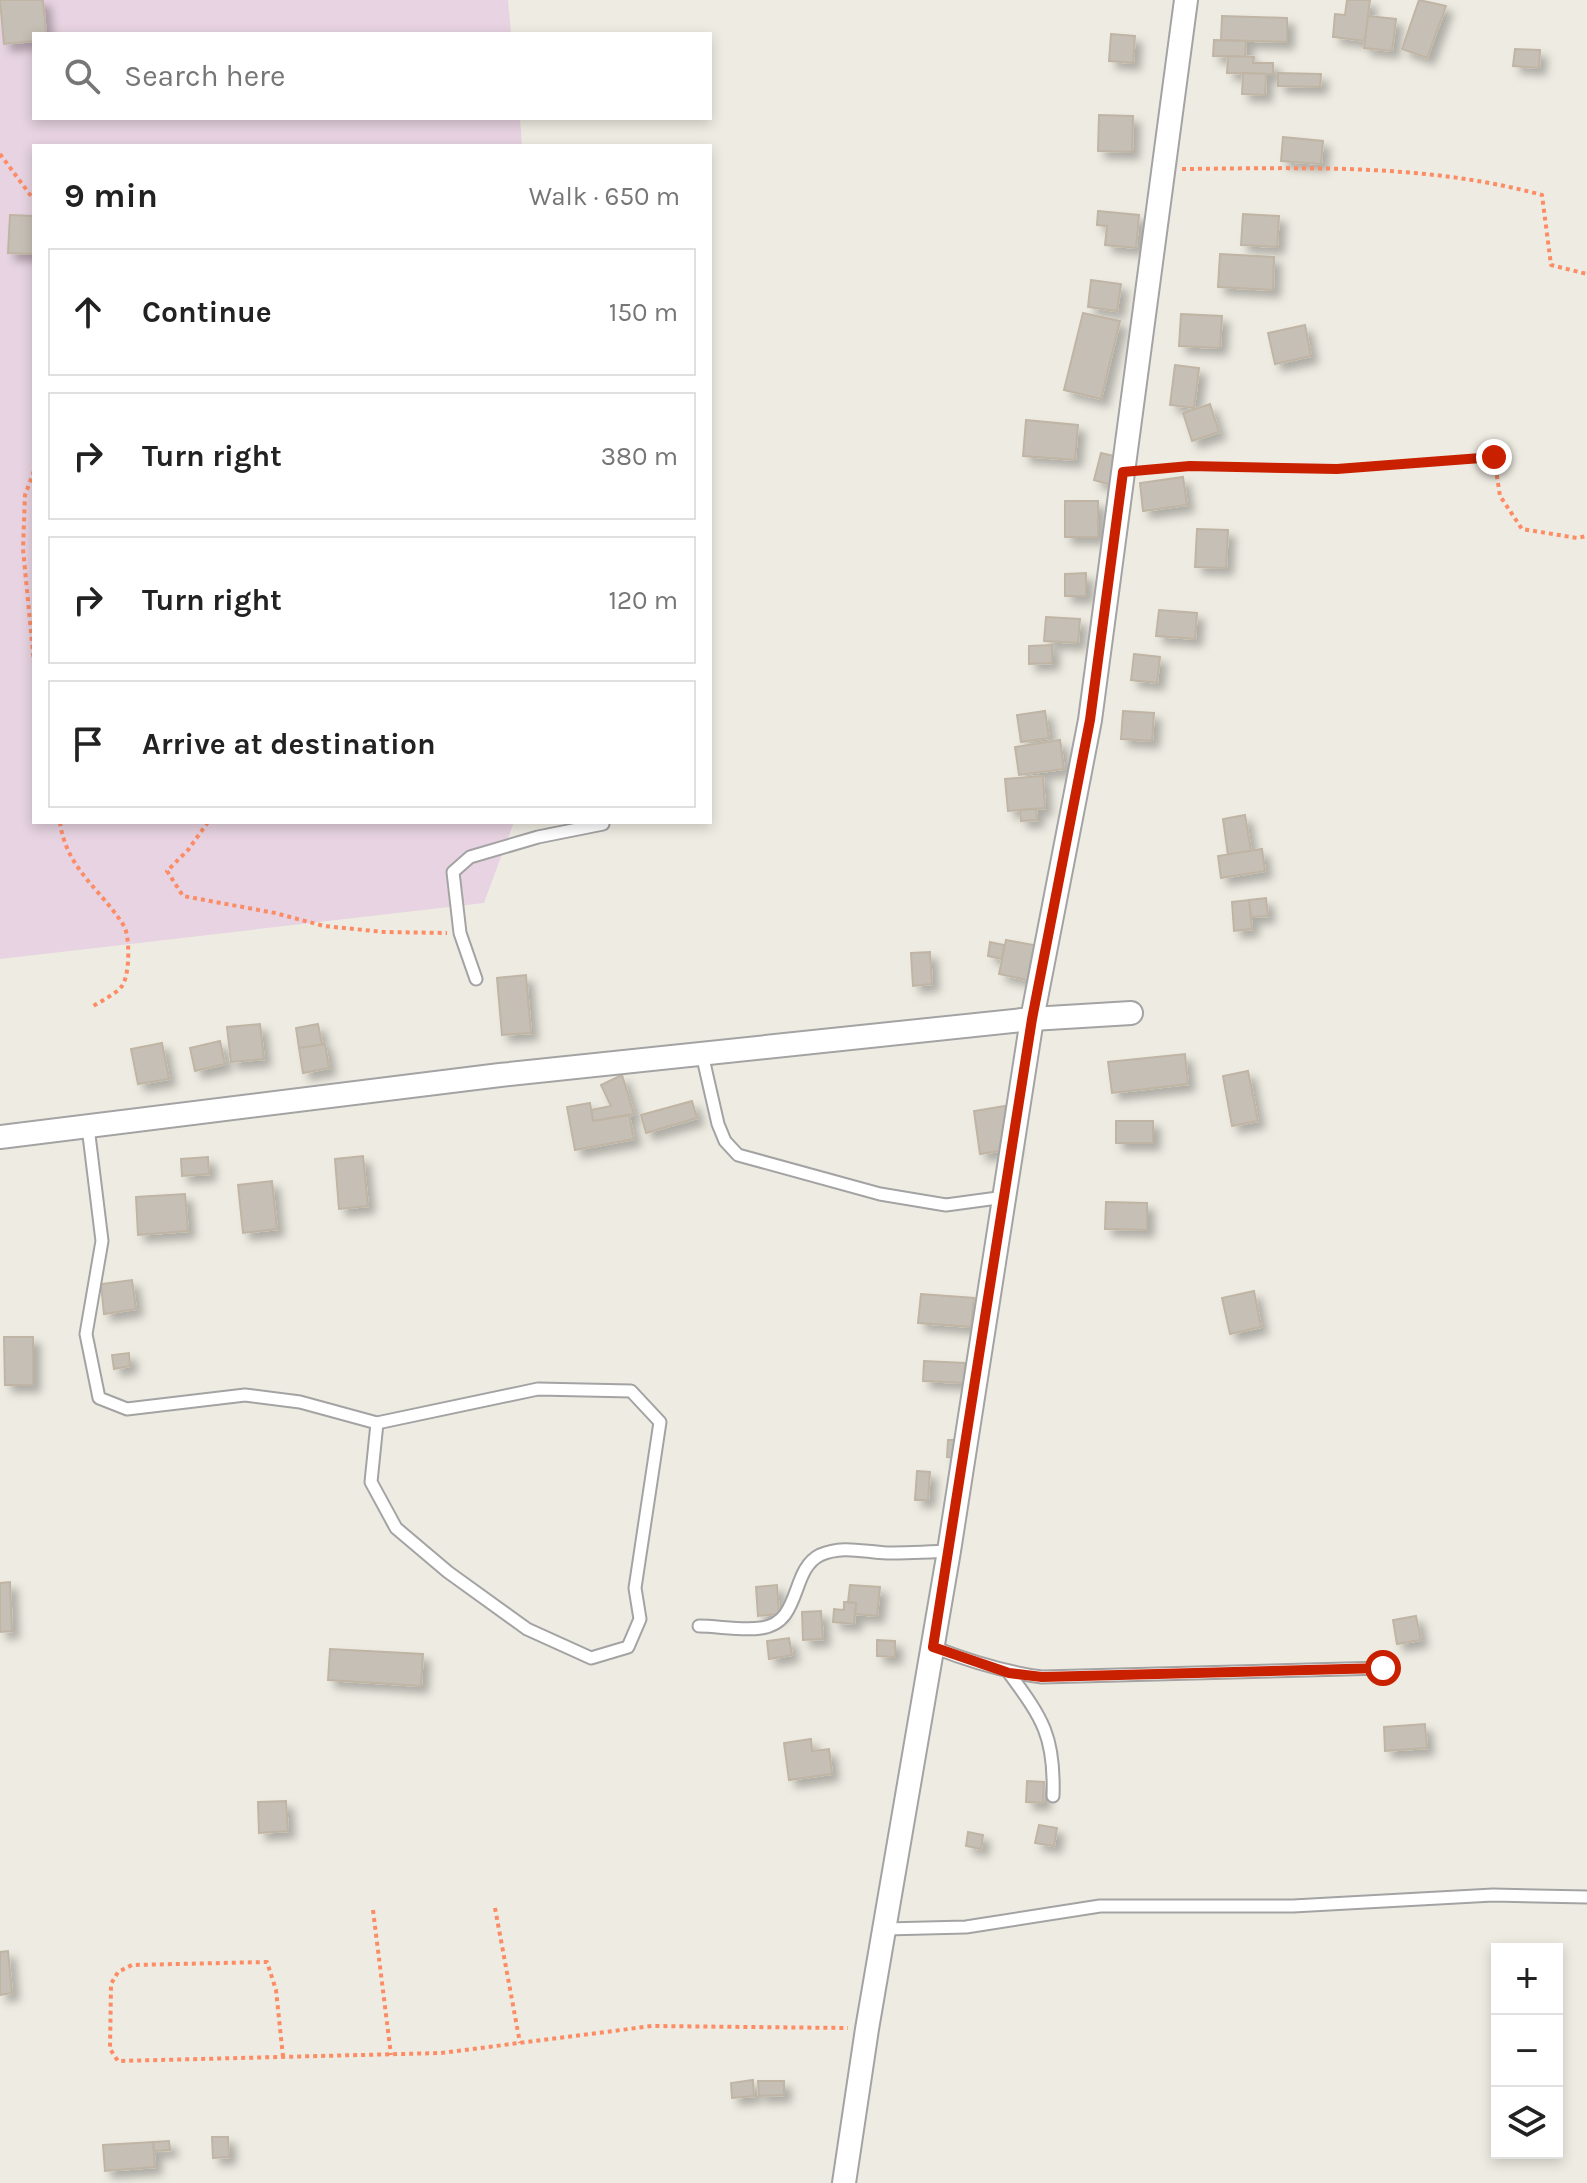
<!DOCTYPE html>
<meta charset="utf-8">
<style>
body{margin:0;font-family:Karla,sans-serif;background:#f2f2f2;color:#222}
.controls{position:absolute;right:24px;bottom:24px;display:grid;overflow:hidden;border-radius:0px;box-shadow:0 4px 12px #0003}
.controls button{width:72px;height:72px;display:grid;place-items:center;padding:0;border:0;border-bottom:2px solid #e0e0e0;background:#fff;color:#222;font:40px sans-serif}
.stop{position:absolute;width:24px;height:24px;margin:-18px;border:6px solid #c92000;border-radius:50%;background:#fff}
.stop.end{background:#c92000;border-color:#fff;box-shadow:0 2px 8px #0008}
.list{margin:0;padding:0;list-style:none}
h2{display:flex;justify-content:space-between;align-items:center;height:104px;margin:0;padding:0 32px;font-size:34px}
h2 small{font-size:26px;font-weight:400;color:#767676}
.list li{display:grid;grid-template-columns:52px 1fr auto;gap:24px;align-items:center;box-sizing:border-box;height:128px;margin:0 16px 16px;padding:0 16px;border:2px solid #e0e0e0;border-radius:0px}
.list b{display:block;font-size:30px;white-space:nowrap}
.list em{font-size:26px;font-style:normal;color:#767676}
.icon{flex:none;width:44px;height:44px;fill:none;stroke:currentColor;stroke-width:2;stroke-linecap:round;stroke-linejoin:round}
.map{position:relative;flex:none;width:1587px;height:2183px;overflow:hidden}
.search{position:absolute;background:#fff;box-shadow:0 4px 12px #0003;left:32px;top:32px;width:680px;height:88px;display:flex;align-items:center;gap:20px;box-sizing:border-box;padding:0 28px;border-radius:0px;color:#767676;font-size:30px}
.panel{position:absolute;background:#fff;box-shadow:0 4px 12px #0003;left:32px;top:144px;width:680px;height:680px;border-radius:0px}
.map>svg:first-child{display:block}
.industrial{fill:#e7d3e1}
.building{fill:#c6bfb5;stroke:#c0b5a4;stroke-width:2;filter:url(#shadow)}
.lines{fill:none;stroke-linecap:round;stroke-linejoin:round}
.service-casing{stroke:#a3a3a3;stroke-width:15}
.minor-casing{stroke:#a3a3a3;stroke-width:26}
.path{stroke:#fc8c65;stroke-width:4;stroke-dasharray:4 4;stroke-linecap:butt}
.service{stroke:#fff;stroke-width:11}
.minor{stroke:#fff;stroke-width:22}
.route{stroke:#c92000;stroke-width:10}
</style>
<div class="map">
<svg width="1587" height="2183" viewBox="0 0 1587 2183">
<defs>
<filter id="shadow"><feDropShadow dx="7" dy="7" stdDeviation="4" flood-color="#0004"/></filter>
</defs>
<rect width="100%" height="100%" fill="#eeece2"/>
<path class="industrial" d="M0,0H508L511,34H34V118H520L522,146H34V822H514L484,903L0,959Z"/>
<g class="building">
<path d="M0,0H43L46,34H34V41L4,44Z"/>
<path d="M1347,0H1370L1365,41L1333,37L1335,14L1345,15Z"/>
<path d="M1419,0L1446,6L1427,58L1402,49Z"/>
<path d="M1222,16L1287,18V42L1221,40Z"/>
<path d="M1368,16L1396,19L1392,51L1364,48Z"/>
<path d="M1111,34L1135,36L1133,63L1109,61Z"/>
<path d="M1214,40L1246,41L1245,57L1213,56Z"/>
<path d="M1515,49L1540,50L1539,68L1513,66Z"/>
<path d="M1228,56L1254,57L1253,63H1273V74L1227,73Z"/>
<path d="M1243,73L1266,74L1265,95L1242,94Z"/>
<path d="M1278,73L1321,74L1320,87L1278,86Z"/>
<path d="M1099,115L1133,116L1132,152L1098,151Z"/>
<path d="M1283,137L1323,141L1321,164L1281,161Z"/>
<path d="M1098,211L1139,215L1136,248L1105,245L1107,226L1097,225Z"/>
<path d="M1243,214L1279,216L1277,247L1241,245Z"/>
<path d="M10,215L34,216V254L8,253Z"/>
<path d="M1220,254L1274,257L1273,290L1218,287Z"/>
<path d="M1091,280L1121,284L1117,311L1088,307Z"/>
<path d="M1083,313L1120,321L1101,399L1064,390Z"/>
<path d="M1181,314L1222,316L1220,348L1179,346Z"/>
<path d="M1305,325L1311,356L1275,364L1268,333Z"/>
<path d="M1175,365L1199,368L1194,408L1170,405Z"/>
<path d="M1210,404L1219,432L1192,441L1183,413Z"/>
<path d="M1026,420L1078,425L1075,460L1023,456Z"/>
<path d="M1101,453L1118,457L1111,485L1094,480Z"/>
<path d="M1183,477L1187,505L1143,511L1140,483Z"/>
<rect x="1065" y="501" width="33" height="36"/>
<path d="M1197,529L1228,530L1226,568L1195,567Z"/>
<path d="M1086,573V596H1065V574Z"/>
<path d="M1159,610L1197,613L1195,639L1156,636Z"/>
<path d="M1046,617L1080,619L1078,643L1044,641Z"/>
<path d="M1052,645V663L1029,664V646Z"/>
<path d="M1134,654L1160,657L1157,683L1131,680Z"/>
<path d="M1045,711L1049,738L1021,742L1017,715Z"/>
<path d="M1123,711L1154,713L1152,741L1121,739Z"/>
<path d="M1060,740L1064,769L1019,775L1015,747Z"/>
<path d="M1043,776L1045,808L1008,811L1005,779Z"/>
<path d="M1036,809L1037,820L1021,821L1020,810Z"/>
<path d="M1245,815L1251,851L1228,855L1223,819Z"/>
<path d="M1262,849L1265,871L1221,878L1218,856Z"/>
<path d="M1266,898L1268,916L1251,917L1249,900Z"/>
<path d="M1249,900L1252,929L1234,931L1232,902Z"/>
<path d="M1006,940L1039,946L1032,981L999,974Z"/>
<path d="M990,942L1004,945L1002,959L988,956Z"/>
<path d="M930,952L932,984L913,986L911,953Z"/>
<path d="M526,975L531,1033L502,1035L497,978Z"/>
<path d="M260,1024L264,1059L231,1062L227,1027Z"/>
<path d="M318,1024L322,1045L299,1048L296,1028Z"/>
<path d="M220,1041L225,1064L195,1071L190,1048Z"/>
<path d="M162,1043L169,1079L138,1084L131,1049Z"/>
<path d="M325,1044L329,1068L303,1073L299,1048Z"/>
<path d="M1185,1054L1188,1084L1112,1093L1108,1062Z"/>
<path d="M1248,1071L1258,1121L1232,1126L1223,1076Z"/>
<path d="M622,1075L634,1114L593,1121L591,1110L611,1106L601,1085Z"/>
<path d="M692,1101L697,1118L646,1133L641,1115Z"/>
<path d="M590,1103L593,1121L629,1115L634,1139L575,1150L567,1107Z"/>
<path d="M1005,1106L1012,1149L980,1154L974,1111Z"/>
<rect x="1116" y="1121" width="37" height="22"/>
<path d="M363,1156L368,1206L339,1209L335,1159Z"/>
<path d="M208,1157L209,1174L182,1176L181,1159Z"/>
<path d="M272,1181L277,1229L243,1233L238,1185Z"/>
<path d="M185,1194L188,1231L138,1235L136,1197Z"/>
<path d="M1106,1202L1147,1203V1230L1105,1229Z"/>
<path d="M132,1280L136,1309L104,1314L101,1284Z"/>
<path d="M1254,1291L1261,1327L1230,1334L1222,1298Z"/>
<path d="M921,1294L974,1298L971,1327L918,1323Z"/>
<path d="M4,1337H33V1385H5Z"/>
<path d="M129,1353L130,1366L114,1369L112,1355Z"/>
<path d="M924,1361L965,1363L964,1383L923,1381Z"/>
<path d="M948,1440H959L958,1458L947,1457Z"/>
<path d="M917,1471L930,1472L928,1500H915Z"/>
<path d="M10,1582L12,1631L0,1632V1583Z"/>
<path d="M777,1585L779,1614L758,1616L756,1587Z"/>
<path d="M850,1585L880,1587L877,1616L855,1614L856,1603L848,1602Z"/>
<path d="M844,1602L856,1603L854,1624L833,1622L834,1609L844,1610Z"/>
<path d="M821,1611L823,1639L803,1640L802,1612Z"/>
<path d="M1416,1616L1421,1640L1397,1644L1393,1620Z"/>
<path d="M789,1638L792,1655L769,1659L767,1641Z"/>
<path d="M877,1640L895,1641V1657L877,1656Z"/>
<path d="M330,1649L423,1654L421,1686L328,1680Z"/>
<path d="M1425,1724L1427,1748L1385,1751L1384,1727Z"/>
<path d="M811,1739L812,1751L829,1749L832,1774L789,1780L784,1743Z"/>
<path d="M1027,1781L1044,1782L1043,1803L1026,1802Z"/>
<path d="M286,1801L288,1831L259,1833L258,1802Z"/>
<path d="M1039,1825L1057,1828L1054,1846L1035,1843Z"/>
<path d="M968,1832L983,1835L981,1849L966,1846Z"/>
<path d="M8,1951L12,1993L0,1995V1952Z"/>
<path d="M753,2080L754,2096L732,2098L731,2083Z"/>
<path d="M758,2081H784V2095L759,2096Z"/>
<path d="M212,2137H228L229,2157L213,2158Z"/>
<path d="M169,2141L170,2150L154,2151L153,2142Z"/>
<path d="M153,2142L155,2167L105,2171L103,2145Z"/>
</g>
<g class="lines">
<g class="service-casing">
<g id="service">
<path d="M476,979L460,933L453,872L470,857L538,837L603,824"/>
<path d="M702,1054L718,1124L725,1141L738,1155L880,1194L946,1205L1005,1197"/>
<path d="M88,1127L102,1241L86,1334L99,1398L127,1409L245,1395L300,1402L377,1423L538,1389L631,1391L660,1422L635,1588L640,1619L628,1647L591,1658L527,1629L448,1572L396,1528L371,1482L377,1423"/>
<path d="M699,1626C718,1626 742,1631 761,1628C802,1623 790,1570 820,1555C843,1545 863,1552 887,1553C908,1553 929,1552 949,1551"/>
<path d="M933,1647C969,1661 1003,1672 1042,1677L1383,1668"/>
<path d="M1009,1673C1043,1719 1055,1737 1053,1796"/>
<path d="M885,1929L966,1927L1100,1906H1293L1493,1895L1587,1897"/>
</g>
</g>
<g class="minor-casing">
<g id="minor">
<path d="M0,1137L500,1075L1032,1019L1131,1013"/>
<path d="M844,2183L867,2029L949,1551L1032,1019L1090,720L1186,0"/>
</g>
</g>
<g class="path">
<path d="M0,154L34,200"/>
<path d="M1182,169C1302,168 1425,163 1542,195L1551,265L1587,274"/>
<path d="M1145,470L1190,466L1337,469L1494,457L1500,496L1522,529L1577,538L1587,536"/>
<path d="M34,471L25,495L23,549L34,663"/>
<path d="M60,822C66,869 101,889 124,926C130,936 130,975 122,986C116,994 101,1001 92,1007"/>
<path d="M208,822L188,850L167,871L183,896L275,913L324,926L384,932L447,933"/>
<path d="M495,1908L520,2043"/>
<path d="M373,1910L391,2055"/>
<path d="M283,2057L276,1990L267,1962L132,1965L118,1972L111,1984L110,2049L118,2061L441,2053L652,2026L848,2028"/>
</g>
<use href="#service" class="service"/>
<use href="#minor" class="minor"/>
</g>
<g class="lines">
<path class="route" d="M1383,1668L1042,1677L1009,1673L933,1647L1032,1019L1090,720L1123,472L1190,466L1337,469L1494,457"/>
</g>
</svg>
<div class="controls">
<button>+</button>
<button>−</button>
<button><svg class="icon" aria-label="layers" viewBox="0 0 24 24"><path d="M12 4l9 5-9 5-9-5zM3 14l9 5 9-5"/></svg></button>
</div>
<div class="stop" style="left:1383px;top:1668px"></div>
<div class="stop end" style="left:1494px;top:457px"></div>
<div class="search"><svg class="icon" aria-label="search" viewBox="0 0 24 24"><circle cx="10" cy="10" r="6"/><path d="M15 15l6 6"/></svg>Search here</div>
<section class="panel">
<h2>9 min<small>Walk · 650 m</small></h2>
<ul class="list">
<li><svg class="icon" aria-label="ahead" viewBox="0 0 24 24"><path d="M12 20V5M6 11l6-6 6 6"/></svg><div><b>Continue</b></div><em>150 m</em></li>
<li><svg class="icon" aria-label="right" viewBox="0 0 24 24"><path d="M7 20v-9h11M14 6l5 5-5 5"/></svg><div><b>Turn right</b></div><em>380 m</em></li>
<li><svg class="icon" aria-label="right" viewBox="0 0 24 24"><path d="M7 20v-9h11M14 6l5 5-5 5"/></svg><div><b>Turn right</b></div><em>120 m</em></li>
<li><svg class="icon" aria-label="arrive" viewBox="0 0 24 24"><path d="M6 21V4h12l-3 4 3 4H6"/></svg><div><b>Arrive at destination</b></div></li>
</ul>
</section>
</div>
